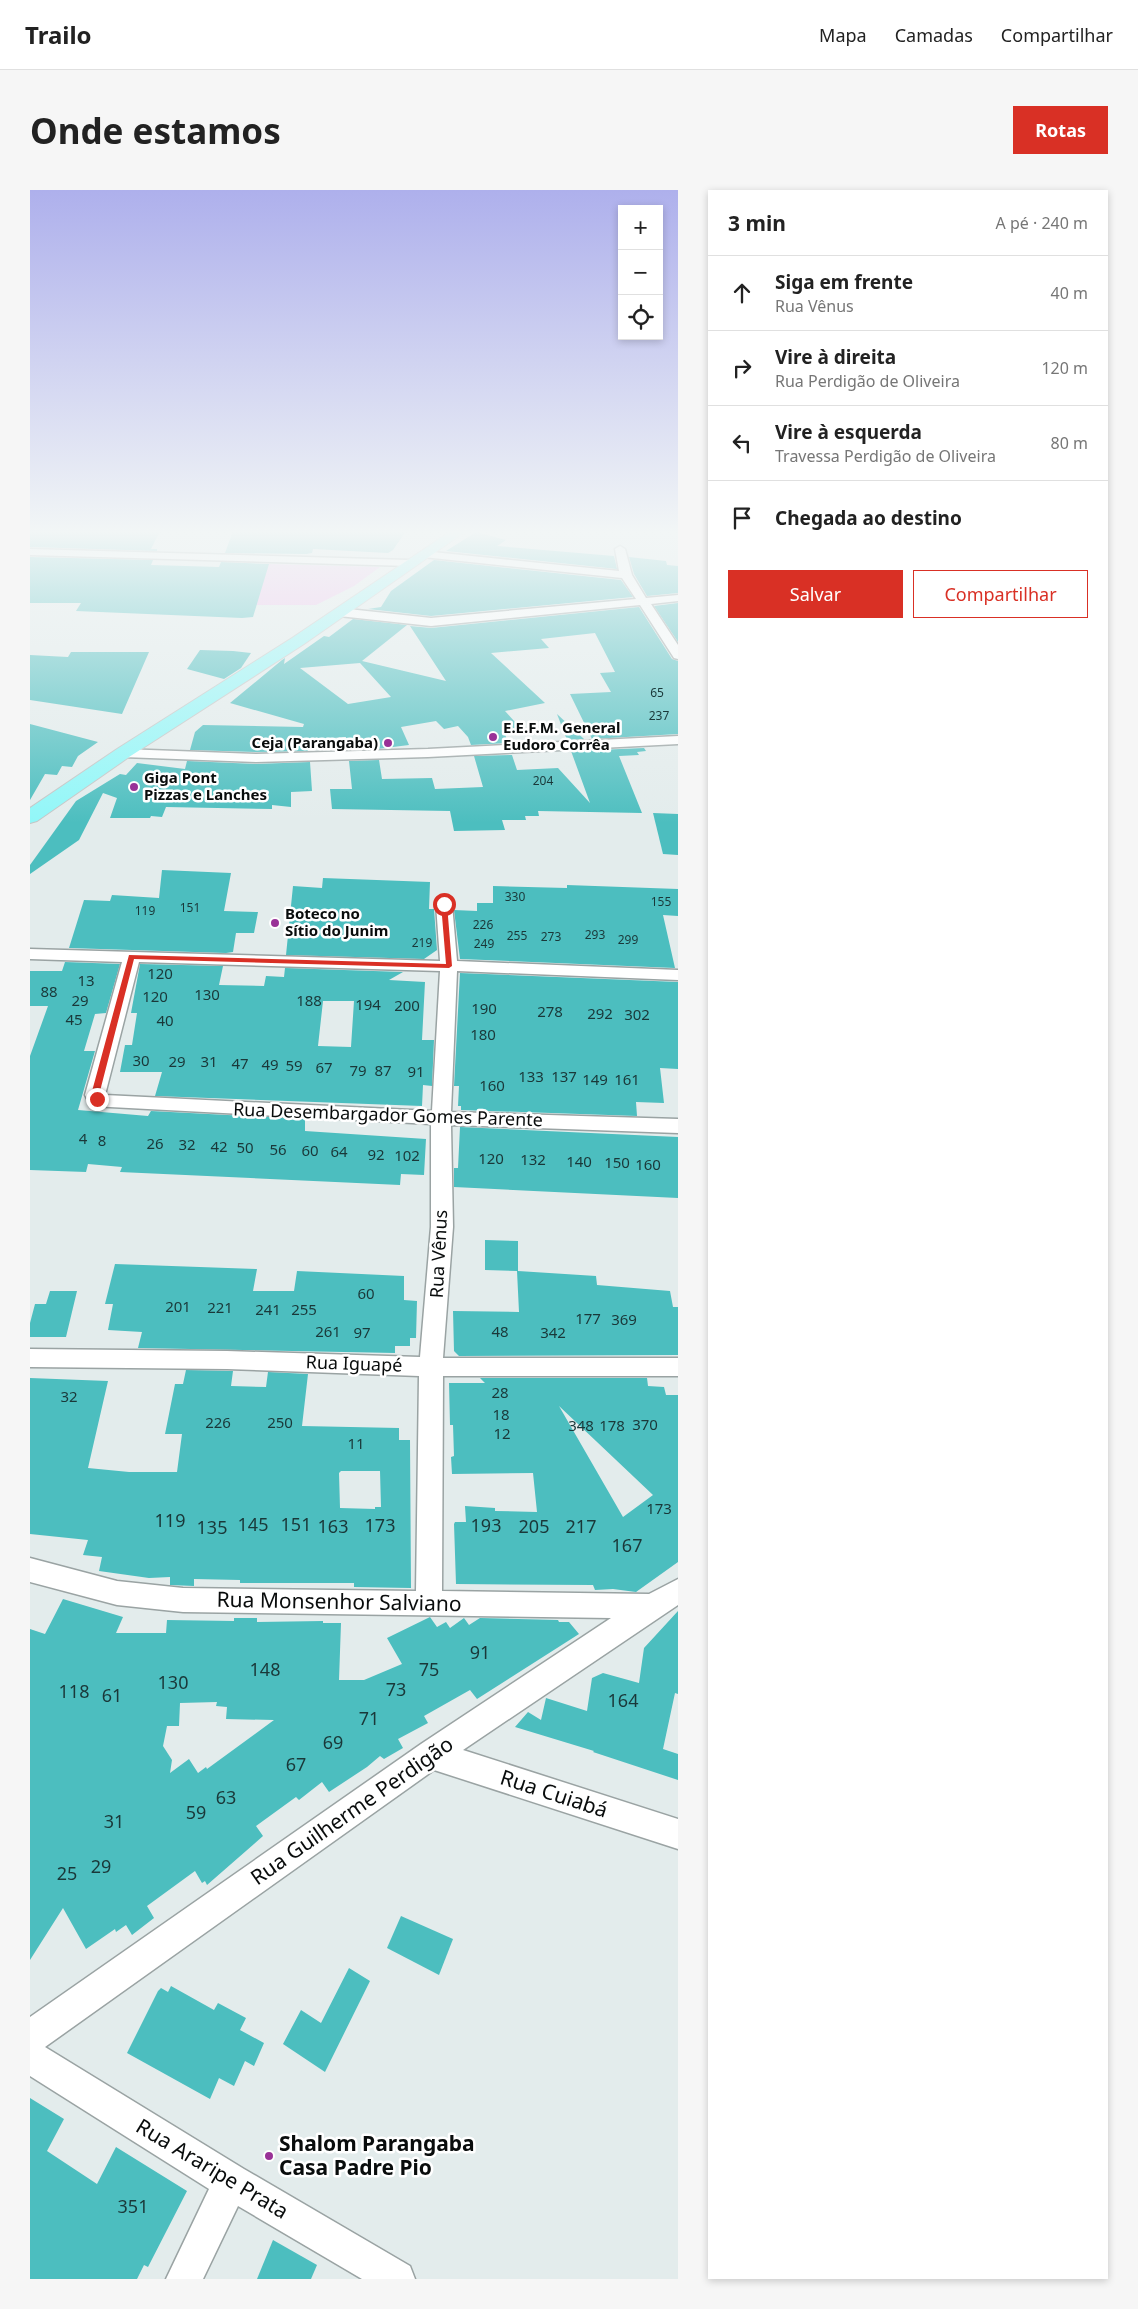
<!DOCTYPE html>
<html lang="pt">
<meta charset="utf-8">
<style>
body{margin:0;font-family:"Noto Sans",sans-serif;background:#f6f6f6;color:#222}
.controls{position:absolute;right:15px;top:15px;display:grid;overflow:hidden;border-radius:0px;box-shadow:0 2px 8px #0003}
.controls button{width:45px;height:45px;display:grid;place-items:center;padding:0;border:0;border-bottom:1px solid #e0e0e0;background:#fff;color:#222;font:25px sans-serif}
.stop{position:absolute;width:15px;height:15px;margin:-11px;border:4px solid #d93025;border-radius:50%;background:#fff}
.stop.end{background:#d93025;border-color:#fff;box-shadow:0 1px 5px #0008}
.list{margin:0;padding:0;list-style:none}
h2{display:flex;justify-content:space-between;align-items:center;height:65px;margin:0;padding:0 20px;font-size:21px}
h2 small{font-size:16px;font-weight:400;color:#767676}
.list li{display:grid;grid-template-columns:32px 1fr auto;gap:15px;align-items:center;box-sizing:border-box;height:75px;padding:0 20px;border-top:1px solid #e0e0e0}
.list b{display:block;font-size:19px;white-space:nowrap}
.list p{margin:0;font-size:16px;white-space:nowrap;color:#767676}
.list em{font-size:16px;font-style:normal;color:#767676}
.actions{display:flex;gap:10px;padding:15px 20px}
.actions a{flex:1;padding:11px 0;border:1px solid #d93025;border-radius:0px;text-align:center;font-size:18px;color:#d93025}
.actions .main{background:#d93025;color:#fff}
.icon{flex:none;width:28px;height:28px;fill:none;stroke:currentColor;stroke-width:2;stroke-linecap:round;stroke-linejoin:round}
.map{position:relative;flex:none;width:648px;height:2089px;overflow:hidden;border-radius:0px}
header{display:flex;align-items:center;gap:30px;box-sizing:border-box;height:70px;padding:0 25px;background:#fff;border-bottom:1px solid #e0e0e0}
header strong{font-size:24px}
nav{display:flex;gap:28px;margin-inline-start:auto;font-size:18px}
.intro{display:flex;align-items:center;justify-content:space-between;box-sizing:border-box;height:120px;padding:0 30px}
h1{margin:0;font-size:35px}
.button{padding:12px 22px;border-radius:0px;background:#d93025;color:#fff;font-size:18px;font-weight:700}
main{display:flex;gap:30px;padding:0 30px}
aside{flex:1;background:#fff;border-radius:0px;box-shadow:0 2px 8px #0003}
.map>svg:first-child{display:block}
.green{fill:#f1bded}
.building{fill:#4cbebf;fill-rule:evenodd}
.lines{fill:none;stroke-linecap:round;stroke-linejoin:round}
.minor-casing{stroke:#9aa3a3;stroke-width:3}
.primary-casing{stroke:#c4c5c5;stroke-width:2}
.minor{fill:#fff;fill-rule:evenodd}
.primary{fill:#91f7f8;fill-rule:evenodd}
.route{fill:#d93025}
.poi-dot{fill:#993297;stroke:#fff;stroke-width:2}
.labels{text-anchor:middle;stroke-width:5;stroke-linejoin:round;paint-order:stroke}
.far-number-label{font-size:12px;fill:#1a3839}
.far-poi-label{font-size:15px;font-weight:bold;fill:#090c0c;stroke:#fff;text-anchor:start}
.number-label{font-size:15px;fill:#1a3839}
.street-label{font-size:18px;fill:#090c0c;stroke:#fff}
.near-number-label{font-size:18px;fill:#1a3839}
.near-street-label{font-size:21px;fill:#090c0c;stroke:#fff}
.near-poi-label{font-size:21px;font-weight:bold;fill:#090c0c;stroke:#fff;text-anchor:start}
</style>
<header>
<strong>Trailo</strong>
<nav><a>Mapa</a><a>Camadas</a><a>Compartilhar</a></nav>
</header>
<div class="intro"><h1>Onde estamos</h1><a class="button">Rotas</a></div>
<main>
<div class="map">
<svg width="648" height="2089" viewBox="0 0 648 2089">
<rect width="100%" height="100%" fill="#e3ecec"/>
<path class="green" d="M238,374L350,377L324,396L286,415H142L229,406Z"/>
<g class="building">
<path d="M0,341H130L121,359H127V361L0,357Z"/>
<path d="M203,341H376L363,360L358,363L283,359L282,363L276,364L195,363Z"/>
<path d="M446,342L476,350L467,356L584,366L587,379L416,361Z"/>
<path d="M0,367L123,370L121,375L189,377L191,372L239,374L223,427L212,428L46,421L51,413H0Z"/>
<path d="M599,367L636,371L637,375L648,376V403L617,406L604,384Z"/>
<path d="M404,370L591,390L603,407L401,426L338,419L351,417L361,401Z"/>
<path d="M648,413V452L624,416Z"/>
<path d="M609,417L642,469L648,471V544L562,549L540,504L581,502L570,483L585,482L565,443L511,449L519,458L461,463L515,513L475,521L493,541L475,544L478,553L441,555L438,547L428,536L414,539L406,531L371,537L379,555L347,559H318L316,547L277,550L278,561L226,562L160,560L165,542L173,535L273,537L274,534L200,513L252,470L255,468L254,474L294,446L299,447L323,429L377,435L332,471L416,491L380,436L401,438ZM330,473L361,507L318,514L270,478Z"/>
<path d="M170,460L203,461L221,463L211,478L194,489L157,479Z"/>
<path d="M41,462H119L92,524L0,510V465L38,467Z"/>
<path d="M527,524L554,549L537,550Z"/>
<path d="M0,534L68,552L48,566L42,577L32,576L27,585L15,584L0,610Z"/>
<path d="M614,558L616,561L607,562L609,565L589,566L612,623L508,621L509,626H495L496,630H472L475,640L424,641L420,621L302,619L300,599H322L319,571L349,570L352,589L402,588L405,599L453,597L444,566L482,565L487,580L528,578L560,613L541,561L566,560L570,563L568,560Z"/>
<path d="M157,571L226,574L280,572L282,601L261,602V617L242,615V619L136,617L132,627L121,626L120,628H80L87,608L73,603L49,650L0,684V675L46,611L90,584L96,585L107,573L155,579Z"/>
<path d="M623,623L648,624V665L633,664Z"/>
<path d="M132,680L201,683L194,721L228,722L224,743H206L203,762L196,763L39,758L54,710L80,711L82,705L129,708Z"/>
<path d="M293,688L400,692L399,719H404L407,760L394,769L256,765L263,696L292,698Z"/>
<path d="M537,695L648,699V726L633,725L645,778L430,769L424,720L447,721V713H463V696L537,698Z"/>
<path d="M35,772L90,774L76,823L65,824L54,861H65L48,920L118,926L121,921L275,929V941L396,949L394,985L371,984L370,995L90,982L92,977L58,974L56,982L0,980V866L18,816H0V781H32Z"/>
<path d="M110,774L193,776L189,795L234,796L236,786L254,787L255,778L373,782L359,790L395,792L392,850H404L402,896L393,895L392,916L125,906L132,882H90L95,855H102L107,823H101ZM293,811H324L321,857L288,856Z"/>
<path d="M430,783L648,792V879L630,878L634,913L606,912L607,926L431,920V916H428L429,896H424Z"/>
<path d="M430,937L648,947V1008L424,997V978H428Z"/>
<path d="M455,1050L488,1051V1081L566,1086L567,1095L640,1101L643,1117H648V1165L429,1166L424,1161L423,1121L489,1122L487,1081L455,1080Z"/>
<path d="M85,1074L227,1079L223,1101H264L267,1081L374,1086V1110L387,1111L386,1148H380V1156H365V1163L108,1158L112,1142L78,1140L83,1114H75Z"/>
<path d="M20,1101H47L36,1147H0V1133L5,1114H16Z"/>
<path d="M156,1180L203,1181L201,1196L236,1197L238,1182L278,1184L272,1236L369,1238V1250H380L381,1398L324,1397V1393H210V1390L164,1389V1396L140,1395V1387L119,1388L69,1381L72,1367L53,1365L58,1350L0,1344V1188L78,1191L58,1278L99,1282H147L152,1244H135L145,1194H153ZM311,1281H350L351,1317H345V1319L310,1318L309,1283Z"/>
<path d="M450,1188H617L618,1196L634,1197L636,1205H648V1372L606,1402L583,1399L565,1400L563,1395L426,1394L424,1334L425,1332H436L435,1316L465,1318V1321L507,1322L503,1283L422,1284L421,1267L424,1266L423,1235H420L419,1193H455ZM529,1216L623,1305L593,1327Z"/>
<path d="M33,1409L93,1427L86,1443H136L137,1430L204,1431V1428H227V1432L293,1431V1433H311L309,1490H334L372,1474L357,1448L400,1427L407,1437L416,1432L420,1438L434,1428L439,1435L450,1428L528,1430L529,1432H539L549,1444L447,1509L440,1500L394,1526L398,1533L368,1549L373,1558L354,1569L350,1566L337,1577L299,1602L292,1592L269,1610L266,1607L226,1636L233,1646L177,1695L175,1691L172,1693L165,1681L117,1716L124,1728L102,1745L96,1735L86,1742L85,1739L56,1759L33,1718L0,1770V1439L15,1444ZM187,1512L186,1516L197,1517L196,1529L244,1530L177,1579L176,1577L168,1583L159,1569L140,1583L142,1570L133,1556L137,1536H149L150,1513Z"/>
<path d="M648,1421V1504L645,1503L633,1559L648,1564V1590L563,1562L564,1561L485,1537L498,1522L511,1530L516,1508L557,1521L562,1488L573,1483L609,1493L614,1458Z"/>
<path d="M371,1726L423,1749L409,1785L357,1758Z"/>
<path d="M319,1778L340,1791L295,1882L253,1854L271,1820L291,1833Z"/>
<path d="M141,1796L184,1820L188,1813L216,1828L210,1840L234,1853L224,1876L215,1871L204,1896L189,1888L180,1909L97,1863L128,1801L131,1798L138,1802Z"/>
<path d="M0,1908L34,1929L17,1961L67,1994L86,1957L157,2001L118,2077L114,2075L107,2089H0Z"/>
<path d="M243,2050L287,2075L281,2089H227Z"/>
</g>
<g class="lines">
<g class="minor-casing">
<g id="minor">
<path d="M590,356L595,359L602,385L616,408L648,405V411L621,414L648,455V469L644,468L610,415L401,436L309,426L303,422L309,418L401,428L606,409L592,388L393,367L388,364L393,361L589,381L585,359Z"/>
<path d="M0,359L379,370L385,373L379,376L0,365Z"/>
<path d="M648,546V554L398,567L226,572L93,567L86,563L93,559L226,564L398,559Z"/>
<path d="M414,709L420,711L422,714L427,771L648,780V790L427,781L421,922L648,929V943L421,935L423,1037L413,1168H648V1186H413L412,1401L619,1404L648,1389V1415L433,1560L648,1629V1659L404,1580L15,1857L214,1979L380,2076L385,2089H332L208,2016L173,2089H136L179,1999L0,1886V1827L391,1554L581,1428L153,1422L87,1415L0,1392V1368L87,1391L153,1398L386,1401L389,1186L197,1179L0,1177V1159L197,1161L390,1167L401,1037V934L61,916L55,905L92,772L0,769V759L410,771L406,714L408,711ZM109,772L410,781L402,921L75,905Z"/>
</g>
</g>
<g class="primary-casing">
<path id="primary" d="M421,341H436L274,454L99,567L7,631L0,633V618L87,559L262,448Z"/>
</g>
<use href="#minor" class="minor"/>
<use href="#primary" class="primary"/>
</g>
<linearGradient id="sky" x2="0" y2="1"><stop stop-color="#aeb0ec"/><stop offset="0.54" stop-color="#f2f6f6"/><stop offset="1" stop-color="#f2f6f6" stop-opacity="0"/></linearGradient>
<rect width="648" height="633" fill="url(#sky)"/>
<path class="route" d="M414,712L417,714L422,776L419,778L104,769L69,905L70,909L67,912L61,905L99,765L416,774L411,714Z"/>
<g class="poi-dot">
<circle cx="463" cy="547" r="5"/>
<circle cx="358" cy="553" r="5"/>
<circle cx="104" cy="597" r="5"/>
<circle cx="245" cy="733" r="5"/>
<circle cx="239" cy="1966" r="5"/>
</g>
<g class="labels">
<g class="far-number-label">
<text x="627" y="507">65</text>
<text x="629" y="530">237</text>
<text x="513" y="595">204</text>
<text x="485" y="711">330</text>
<text x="631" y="716">155</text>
<text x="160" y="722">151</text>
<text x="115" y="725">119</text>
<text x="453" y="739">226</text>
<text x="565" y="749">293</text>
<text x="487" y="750">255</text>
<text x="521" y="751">273</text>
<text x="598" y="754">299</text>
<text x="392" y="757">219</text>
<text x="454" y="758">249</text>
</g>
<g class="far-poi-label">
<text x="473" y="543">E.E.F.M. General<tspan x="473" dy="17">Eudoro Corrêa</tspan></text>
<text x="348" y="558" text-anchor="end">Ceja (Parangaba)</text>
<text x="114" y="593">Giga Pont<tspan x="114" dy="17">Pizzas e Lanches</tspan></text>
<text x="255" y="729">Boteco no<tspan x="255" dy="17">Sítio do Junim</tspan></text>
</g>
<g class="number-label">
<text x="130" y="789">120</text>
<text x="56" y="796">13</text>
<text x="19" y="807">88</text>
<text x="177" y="810">130</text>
<text x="125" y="812">120</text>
<text x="50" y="816">29</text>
<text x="279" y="816">188</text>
<text x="338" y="820">194</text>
<text x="377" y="821">200</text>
<text x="454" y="824">190</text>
<text x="520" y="827">278</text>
<text x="570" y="829">292</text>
<text x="607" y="830">302</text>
<text x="44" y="835">45</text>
<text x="135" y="836">40</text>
<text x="453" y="850">180</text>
<text x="111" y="876">30</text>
<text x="147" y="877">29</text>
<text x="179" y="877">31</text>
<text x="210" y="879">47</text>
<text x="240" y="880">49</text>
<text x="264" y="881">59</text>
<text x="294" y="883">67</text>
<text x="328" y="886">79</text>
<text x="353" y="886">87</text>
<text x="386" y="887">91</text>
<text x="501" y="892">133</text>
<text x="534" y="892">137</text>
<text x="565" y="895">149</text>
<text x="597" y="895">161</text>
<text x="462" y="901">160</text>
<text x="53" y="954">4</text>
<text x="72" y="956">8</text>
<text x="125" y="959">26</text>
<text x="157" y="960">32</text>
<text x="189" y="962">42</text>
<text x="215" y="963">50</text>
<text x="248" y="965">56</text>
<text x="280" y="966">60</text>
<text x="309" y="967">64</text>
<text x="346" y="970">92</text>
<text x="377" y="971">102</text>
<text x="461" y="974">120</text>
<text x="503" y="975">132</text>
<text x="549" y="977">140</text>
<text x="587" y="978">150</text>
<text x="618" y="980">160</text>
<text x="336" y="1109">60</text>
<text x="148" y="1122">201</text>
<text x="190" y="1123">221</text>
<text x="238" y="1125">241</text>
<text x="274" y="1125">255</text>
<text x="558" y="1134">177</text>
<text x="594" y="1135">369</text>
<text x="298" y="1147">261</text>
<text x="470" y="1147">48</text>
<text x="332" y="1148">97</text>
<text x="523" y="1148">342</text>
<text x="470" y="1208">28</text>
<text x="39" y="1212">32</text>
<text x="471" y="1230">18</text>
<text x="188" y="1238">226</text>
<text x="250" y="1238">250</text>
<text x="615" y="1240">370</text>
<text x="551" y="1241">348</text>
<text x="582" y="1241">178</text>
<text x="472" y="1249">12</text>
<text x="326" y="1259">11</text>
<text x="629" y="1324">173</text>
</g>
<g class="street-label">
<text transform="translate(358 925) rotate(2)" y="6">Rua Desembargador Gomes Parente</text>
<text transform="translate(409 1064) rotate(-87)" y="6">Rua Vênus</text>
<text transform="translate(324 1174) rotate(2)" y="6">Rua Iguapé</text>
</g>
<g class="near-number-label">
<text x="140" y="1337">119</text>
<text x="223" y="1341">145</text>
<text x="266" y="1341">151</text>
<text x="350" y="1342">173</text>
<text x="456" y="1342">193</text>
<text x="303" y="1343">163</text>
<text x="504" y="1343">205</text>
<text x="551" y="1343">217</text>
<text x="182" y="1344">135</text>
<text x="597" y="1362">167</text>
<text x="450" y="1469">91</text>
<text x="235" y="1486">148</text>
<text x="399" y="1486">75</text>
<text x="143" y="1499">130</text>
<text x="366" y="1506">73</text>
<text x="44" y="1508">118</text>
<text x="82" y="1512">61</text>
<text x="593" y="1517">164</text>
<text x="339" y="1535">71</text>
<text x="303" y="1559">69</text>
<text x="266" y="1581">67</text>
<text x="196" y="1614">63</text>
<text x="166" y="1629">59</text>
<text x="84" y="1638">31</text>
<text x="71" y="1683">29</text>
<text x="37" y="1690">25</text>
<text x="103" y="2023">351</text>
</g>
<g class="near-street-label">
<text transform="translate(309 1412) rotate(1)" y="7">Rua Monsenhor Salviano</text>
<text transform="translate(524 1604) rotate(18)" y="7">Rua Cuiabá</text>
<text transform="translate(322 1621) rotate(-35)" y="7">Rua Guilherme Perdigão</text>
<text transform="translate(182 1979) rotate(31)" y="7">Rua Araripe Prata</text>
</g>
<g class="near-poi-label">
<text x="249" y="1961">Shalom Parangaba<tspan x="249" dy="24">Casa Padre Pio</tspan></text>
</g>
</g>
</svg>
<div class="controls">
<button>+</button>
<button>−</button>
<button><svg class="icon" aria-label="locate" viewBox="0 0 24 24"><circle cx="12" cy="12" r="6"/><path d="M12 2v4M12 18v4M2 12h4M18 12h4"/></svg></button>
</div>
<div class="stop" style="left:414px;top:714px"></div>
<div class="stop end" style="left:67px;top:909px"></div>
</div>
<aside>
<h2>3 min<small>A pé · 240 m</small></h2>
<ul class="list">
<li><svg class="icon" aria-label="ahead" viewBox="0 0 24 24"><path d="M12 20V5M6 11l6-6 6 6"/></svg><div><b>Siga em frente</b><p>Rua Vênus</p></div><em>40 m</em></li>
<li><svg class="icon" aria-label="right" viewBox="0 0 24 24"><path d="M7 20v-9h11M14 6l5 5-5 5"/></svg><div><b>Vire à direita</b><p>Rua Perdigão de Oliveira</p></div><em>120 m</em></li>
<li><svg class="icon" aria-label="left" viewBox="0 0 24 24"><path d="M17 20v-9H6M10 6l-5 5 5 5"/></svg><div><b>Vire à esquerda</b><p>Travessa Perdigão de Oliveira</p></div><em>80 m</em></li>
<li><svg class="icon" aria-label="arrive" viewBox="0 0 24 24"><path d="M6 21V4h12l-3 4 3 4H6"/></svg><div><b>Chegada ao destino</b></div></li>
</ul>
<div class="actions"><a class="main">Salvar</a><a>Compartilhar</a></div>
</aside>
</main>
